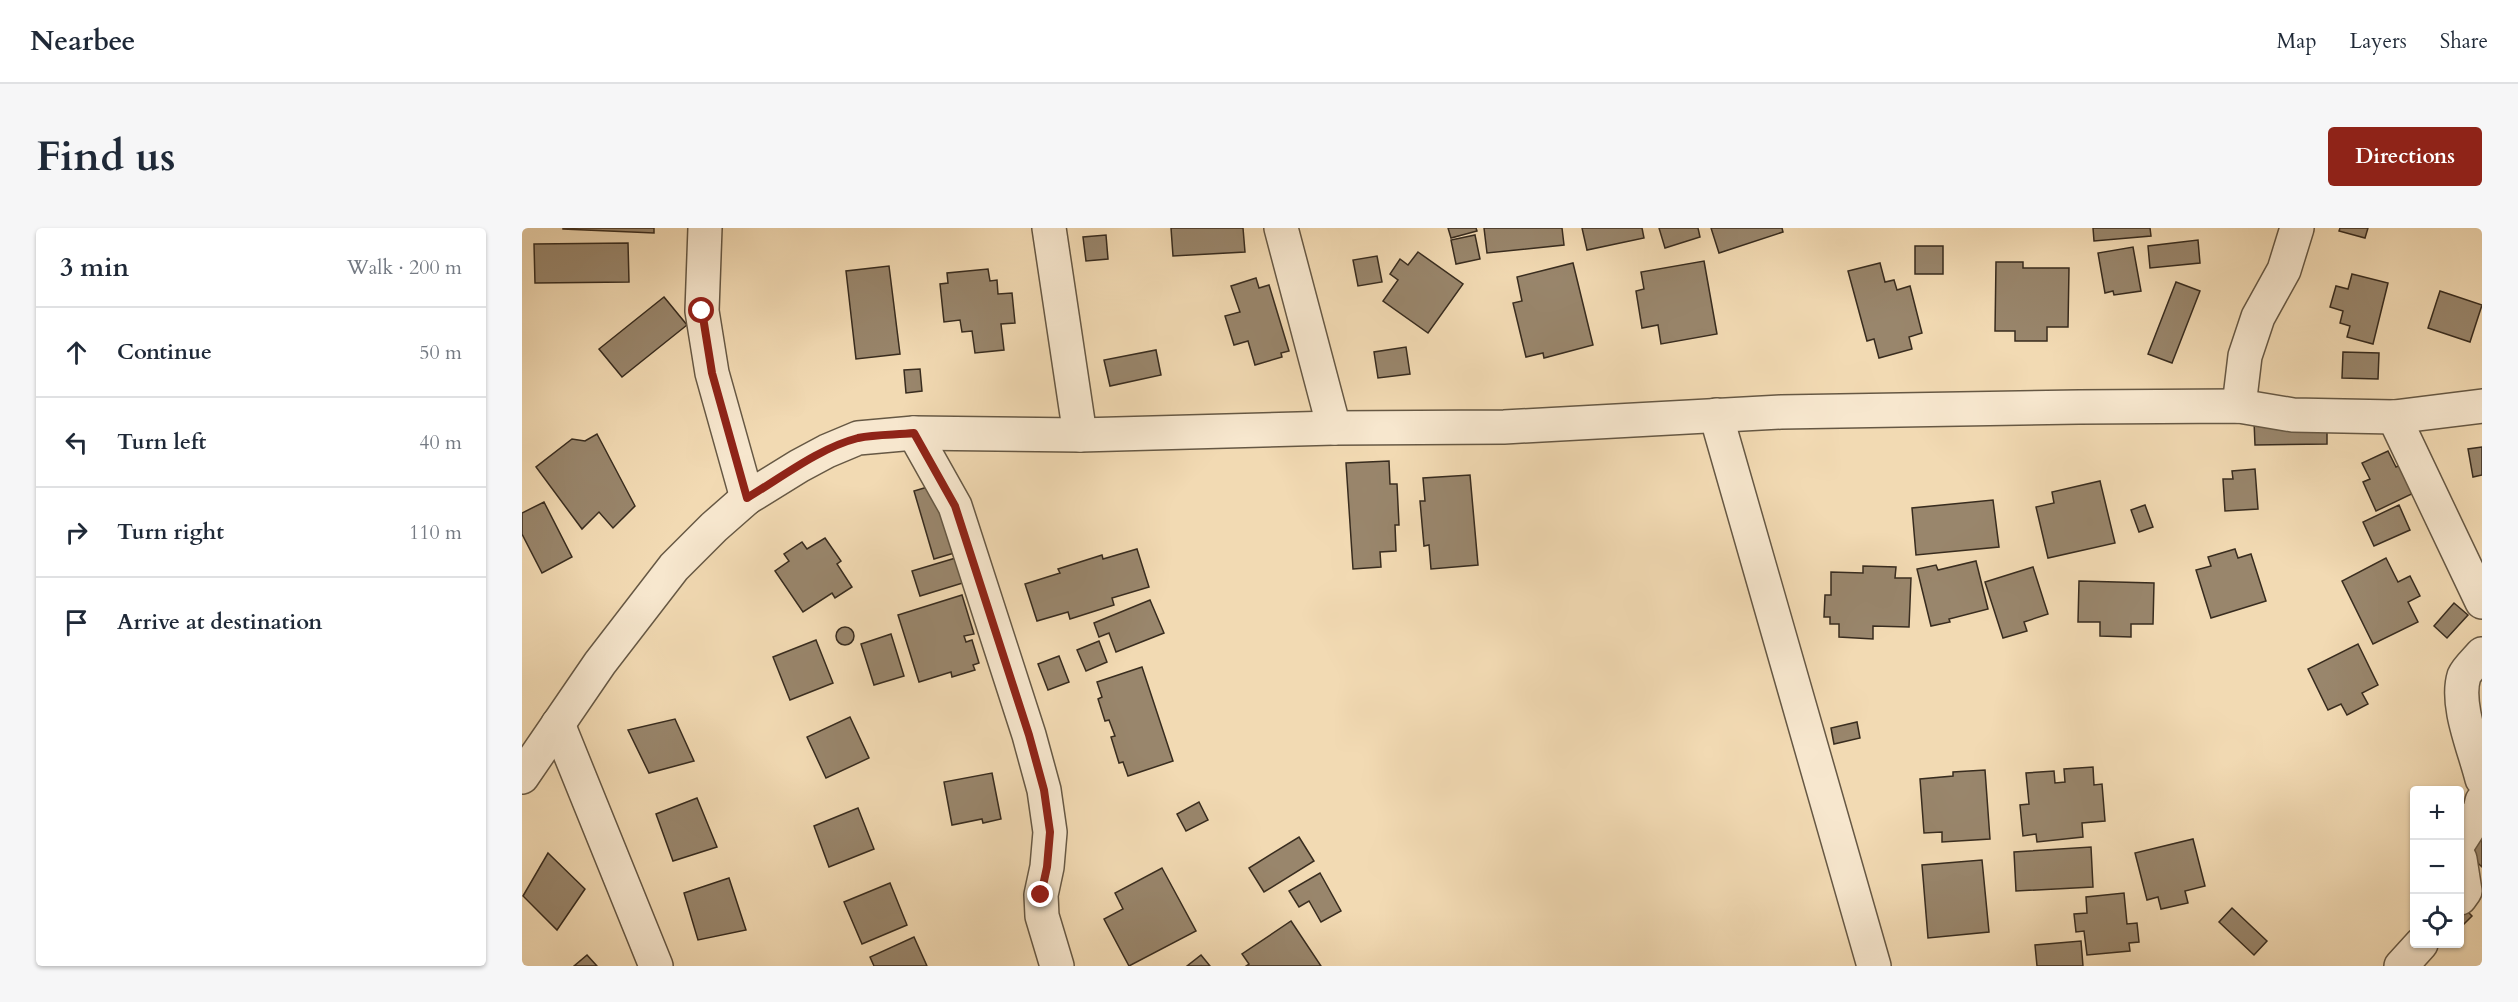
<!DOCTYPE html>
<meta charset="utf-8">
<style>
body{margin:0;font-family:Cardo,serif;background:#f6f6f7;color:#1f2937}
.controls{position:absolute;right:18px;bottom:18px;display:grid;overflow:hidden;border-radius:6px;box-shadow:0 2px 4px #0004}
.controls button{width:54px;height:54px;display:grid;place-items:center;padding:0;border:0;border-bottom:2px solid #e0e1e3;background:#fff;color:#1f2937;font:30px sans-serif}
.stop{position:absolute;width:18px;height:18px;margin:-14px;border:4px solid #8f2418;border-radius:50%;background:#fff}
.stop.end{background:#8f2418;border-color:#fff;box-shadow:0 2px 6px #0008}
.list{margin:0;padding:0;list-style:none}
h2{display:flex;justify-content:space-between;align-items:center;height:78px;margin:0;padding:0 24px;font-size:26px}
h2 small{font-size:20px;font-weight:400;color:#747a83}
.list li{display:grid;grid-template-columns:39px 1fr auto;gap:18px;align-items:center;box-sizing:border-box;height:90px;padding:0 24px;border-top:2px solid #e0e1e3}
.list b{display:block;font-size:22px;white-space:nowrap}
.list em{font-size:20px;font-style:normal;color:#747a83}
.icon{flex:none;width:33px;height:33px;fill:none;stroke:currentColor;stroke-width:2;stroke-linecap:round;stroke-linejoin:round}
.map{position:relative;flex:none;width:1960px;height:738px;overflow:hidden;border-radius:6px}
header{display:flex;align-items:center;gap:36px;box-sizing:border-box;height:84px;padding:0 30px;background:#fff;border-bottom:2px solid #e0e1e3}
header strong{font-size:28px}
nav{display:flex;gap:33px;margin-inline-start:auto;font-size:21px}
.intro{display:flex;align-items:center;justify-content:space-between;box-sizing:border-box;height:144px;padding:0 36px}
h1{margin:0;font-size:42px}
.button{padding:15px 27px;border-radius:6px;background:#8f2418;color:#fff;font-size:21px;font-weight:700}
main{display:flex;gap:36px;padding:0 36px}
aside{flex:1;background:#fff;border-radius:6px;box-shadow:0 2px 4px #0004}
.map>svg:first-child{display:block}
.building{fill:#99866c;stroke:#382c1f;stroke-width:1.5}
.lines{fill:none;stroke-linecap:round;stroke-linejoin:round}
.street-casing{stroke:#665844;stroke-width:36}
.street{stroke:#f7e7ce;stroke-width:33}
.route{stroke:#8f2418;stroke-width:8}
</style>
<header>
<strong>Nearbee</strong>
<nav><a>Map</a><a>Layers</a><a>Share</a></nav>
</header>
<div class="intro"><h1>Find us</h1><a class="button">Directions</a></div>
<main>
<aside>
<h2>3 min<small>Walk · 200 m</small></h2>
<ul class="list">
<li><svg class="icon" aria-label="ahead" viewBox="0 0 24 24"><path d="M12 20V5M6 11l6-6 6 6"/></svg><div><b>Continue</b></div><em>50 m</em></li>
<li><svg class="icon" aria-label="left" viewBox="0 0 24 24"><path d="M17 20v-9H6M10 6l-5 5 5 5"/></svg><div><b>Turn left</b></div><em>40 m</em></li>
<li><svg class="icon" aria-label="right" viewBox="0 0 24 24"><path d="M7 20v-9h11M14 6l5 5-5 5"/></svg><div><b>Turn right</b></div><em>110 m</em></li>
<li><svg class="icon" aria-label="arrive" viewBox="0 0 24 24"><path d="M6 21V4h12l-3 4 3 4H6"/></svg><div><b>Arrive at destination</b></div></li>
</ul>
</aside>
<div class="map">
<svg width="1960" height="738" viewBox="0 0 1960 738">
<rect width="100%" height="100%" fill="#f2dab3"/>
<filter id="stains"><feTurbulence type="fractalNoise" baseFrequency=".00333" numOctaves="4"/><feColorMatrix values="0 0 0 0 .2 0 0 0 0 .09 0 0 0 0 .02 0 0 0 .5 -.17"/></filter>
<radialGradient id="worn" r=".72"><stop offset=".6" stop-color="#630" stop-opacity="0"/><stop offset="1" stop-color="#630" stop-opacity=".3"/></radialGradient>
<g class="building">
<path d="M41,0H132V5L41,1Z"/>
<path d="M649,0H721L723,24L651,28Z"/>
<path d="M926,0H954L955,3L929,10Z"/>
<path d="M962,0H1040L1042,17L965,25Z"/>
<path d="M1060,0H1120L1122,10L1065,22Z"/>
<path d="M1137,0H1176L1178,9L1143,20Z"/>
<path d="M1189,0H1260L1261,4L1197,25Z"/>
<path d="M1571,0H1628L1629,8L1572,13Z"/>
<path d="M1818,0H1846L1843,10L1817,3Z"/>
<path d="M584,7L586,31L564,33L561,9Z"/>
<path d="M953,7L958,31L934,36L929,12Z"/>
<path d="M1676,12L1678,35L1628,40L1626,18Z"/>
<path d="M106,15L107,54L13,55L12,16Z"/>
<rect x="1393" y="18" width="28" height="28"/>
<path d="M1611,19L1619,63L1592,67L1591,63L1583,65L1576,25Z"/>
<path d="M896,24L941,56L906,105L861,73L876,52L868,46L878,31L886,37Z"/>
<path d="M855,28L860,54L836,58L831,32Z"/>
<path d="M1182,33L1195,106L1139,116L1136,97L1120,100L1114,63L1122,61L1119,44Z"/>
<path d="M1474,34H1501V40H1547L1546,99H1525V113H1493V103H1473Z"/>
<path d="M1051,35L1071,117L1022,130L1021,125L1004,129L991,75L1000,73L995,49Z"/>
<path d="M1358,35L1363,54L1372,52L1375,62L1388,58L1400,105L1387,109L1390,121L1357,130L1352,111L1345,113L1326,43Z"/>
<path d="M367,38L378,126L334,131L324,43Z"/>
<path d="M466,41L468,53L475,52L476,66L490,65L493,95L479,96L482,122L453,125L450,103L440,104L438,92L422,94L418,56L426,55L425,45Z"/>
<path d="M1830,46L1866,55L1851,116L1825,109L1828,98L1818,95L1821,83L1808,79L1814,58L1826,61Z"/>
<path d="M734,50L737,60L747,57L767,123L759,125L760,129L733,137L726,113L712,117L703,88L718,84L709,58Z"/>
<path d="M1654,54L1678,63L1650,135L1626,126Z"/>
<path d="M1918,63L1960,77L1948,114L1906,100Z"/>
<path d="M142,69L165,97L100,149L77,121Z"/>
<path d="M884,119L888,146L856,150L852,124Z"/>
<path d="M634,122L639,147L588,158L582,132Z"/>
<path d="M1821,124L1857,125L1856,151L1820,150Z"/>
<path d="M398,141L400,163L384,165L382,142Z"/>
<path d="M1805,192V216L1733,217L1732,193Z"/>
<path d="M75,206L113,278L91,300L77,284L60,301L14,239L50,211L63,213Z"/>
<path d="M1960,219V247L1951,249L1946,221Z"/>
<path d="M1866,223L1874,239L1883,235L1896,263L1854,283L1841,254L1848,251L1840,235Z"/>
<path d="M867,233L868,256H875L877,297H873L874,323L858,324L859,339L831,341L824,235Z"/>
<path d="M1733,241L1736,281L1703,283L1701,251H1711L1710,243Z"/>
<path d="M948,247L956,337L909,341L907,317L902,318L898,273H903L901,250Z"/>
<path d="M1578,253L1593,315L1526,330L1514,279L1532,275L1530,264Z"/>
<path d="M419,255L439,323L412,331L392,263Z"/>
<path d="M1471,272L1477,319L1394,327L1390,280Z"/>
<path d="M22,274L50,329L20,345L0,306V285Z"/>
<path d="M1623,277L1631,299L1617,304L1609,282Z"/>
<path d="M1877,277L1888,302L1852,318L1841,294Z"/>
<path d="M303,310L319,333L315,336L330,359L313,370L310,365L281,384L253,343L267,333L262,326L280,314L285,321Z"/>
<path d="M615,321L627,359L590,370L592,377L548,391L546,384L515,393L503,356L538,345L536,341L580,327L581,331Z"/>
<path d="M1713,321L1716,330L1729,326L1744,373L1689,390L1674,342L1689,338L1686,329Z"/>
<path d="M437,329L444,354L398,368L390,343Z"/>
<path d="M1864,330L1876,354L1888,348L1898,368L1886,374L1896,394L1851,416L1820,353Z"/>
<path d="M1454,333L1466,381L1427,391L1428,394L1409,398L1395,341L1414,337L1416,342Z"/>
<path d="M1341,338L1374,339L1373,350H1389L1387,399L1351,398V411L1317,409V396H1308V389H1302L1303,367H1309V344L1341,345Z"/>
<path d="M1511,339L1526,386L1502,394L1505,403L1481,410L1463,354Z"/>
<path d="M1557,353L1632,355L1631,396H1609V409L1578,408V394H1556Z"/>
<path d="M440,367L452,406L442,408L444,414L450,412L457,435L451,437L453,442L430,449L429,444L397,454L376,387Z"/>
<path d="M628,372L642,405L594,424L587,405L577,409L572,395Z"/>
<path d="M1932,375L1946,387L1925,410L1912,398Z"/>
<circle cx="323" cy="408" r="9"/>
<path d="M369,406L382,448L352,457L339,416Z"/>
<path d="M294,412L311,455L268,472L251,429Z"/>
<path d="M577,413L585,434L564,443L555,422Z"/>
<path d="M1836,416L1856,457L1840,465L1846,476L1825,487L1819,476L1806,482L1786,441Z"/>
<path d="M537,428L547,454L526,462L516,436Z"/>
<path d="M620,439L651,533L606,548L601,534L597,535L589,509L593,508L587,492L583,493L576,471L580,469L575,454Z"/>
<path d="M328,489L347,530L304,550L285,509Z"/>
<path d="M153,491L172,533L127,545L106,502Z"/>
<path d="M1335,494L1338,510L1312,516L1309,500Z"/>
<path d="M1571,539L1572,557L1580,556L1583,593L1560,595L1561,609L1515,614L1514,606L1501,608L1498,577L1507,576L1504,545L1532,543L1533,555L1543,554L1542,541Z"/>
<path d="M1463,542L1468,611L1420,614V604L1402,605L1398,551L1431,548V544Z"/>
<path d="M470,545L479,591L461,595L460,591L430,597L422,554Z"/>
<path d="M175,570L195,619L151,633L134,586Z"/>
<path d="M677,574L686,592L664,603L655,586Z"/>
<path d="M336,580L352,621L307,639L292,598Z"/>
<path d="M1960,592V639L1938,618Z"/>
<path d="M777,609L792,633L742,664L727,640Z"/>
<path d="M1671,611L1683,658L1663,663L1666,675L1639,681L1636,669L1625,672L1613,625Z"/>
<path d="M1569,619L1571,659L1494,663L1492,624Z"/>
<path d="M26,625L63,661L35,702L1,668Z"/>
<path d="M1460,632L1467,704L1406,710L1400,637Z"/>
<path d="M640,640L674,703L607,738L582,691L601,681L593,665Z"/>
<path d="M798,645L819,683L799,694L787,673L777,679L767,663Z"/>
<path d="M207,650L224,702L176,712L162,665Z"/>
<path d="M368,655L385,697L340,716L322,674Z"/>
<path d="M1602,665L1605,696L1615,695L1617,714L1607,715L1608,723L1565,727L1562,703L1554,704L1552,686L1565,685L1564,669Z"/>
<path d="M1710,680L1745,713L1732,727L1697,694Z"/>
<path d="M1942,680L1950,688L1938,700V684Z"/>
<path d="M769,693L799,738H724L727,736L720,726Z"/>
<path d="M392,709L405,738H352L348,729Z"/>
<path d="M1559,713L1561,738H1515L1513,717Z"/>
<path d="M65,727L75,738H52Z"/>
<path d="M679,727L688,738H665Z"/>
</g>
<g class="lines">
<g class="street-casing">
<g id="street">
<path d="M183,0L180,83L190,145L225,270"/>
<path d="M527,0L558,207"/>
<path d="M759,0L812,200"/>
<path d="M1717,178L1723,128L1736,89L1762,42L1775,0"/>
<path d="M1194,187L1352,738"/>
<path d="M1872,189L1960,374"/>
<path d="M392,205L433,278L507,507L522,562L528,604L525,639L519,667L520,688L535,738"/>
<path d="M1960,426C1954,433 1945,441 1942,448C1933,477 1953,522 1960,551"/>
<path d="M36,496L134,738"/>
<path d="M0,549L78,435L152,339L192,299L225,270L277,238L305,223L336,210L392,205L558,207L812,200L982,199L1259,184L1557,179L1717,178L1771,187L1872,189L1960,178"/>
<path d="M1938,613L1958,582L1960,573"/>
<path d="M1938,631L1943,663L1938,670"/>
<path d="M1879,738L1899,716"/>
</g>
</g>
<use href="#street" class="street"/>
</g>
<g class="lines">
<path class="route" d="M180,83L190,145L225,270C260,249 297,220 336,210C354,206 374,207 392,205L433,278L507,507L522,562L528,604L525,639L519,667"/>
</g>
<rect width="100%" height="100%" filter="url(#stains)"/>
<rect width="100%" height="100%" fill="url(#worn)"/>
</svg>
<div class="controls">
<button>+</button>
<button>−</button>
<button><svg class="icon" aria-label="locate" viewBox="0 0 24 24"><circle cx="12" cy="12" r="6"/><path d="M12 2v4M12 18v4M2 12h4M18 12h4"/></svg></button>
</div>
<div class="stop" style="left:180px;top:83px"></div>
<div class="stop end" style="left:519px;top:667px"></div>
</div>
</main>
